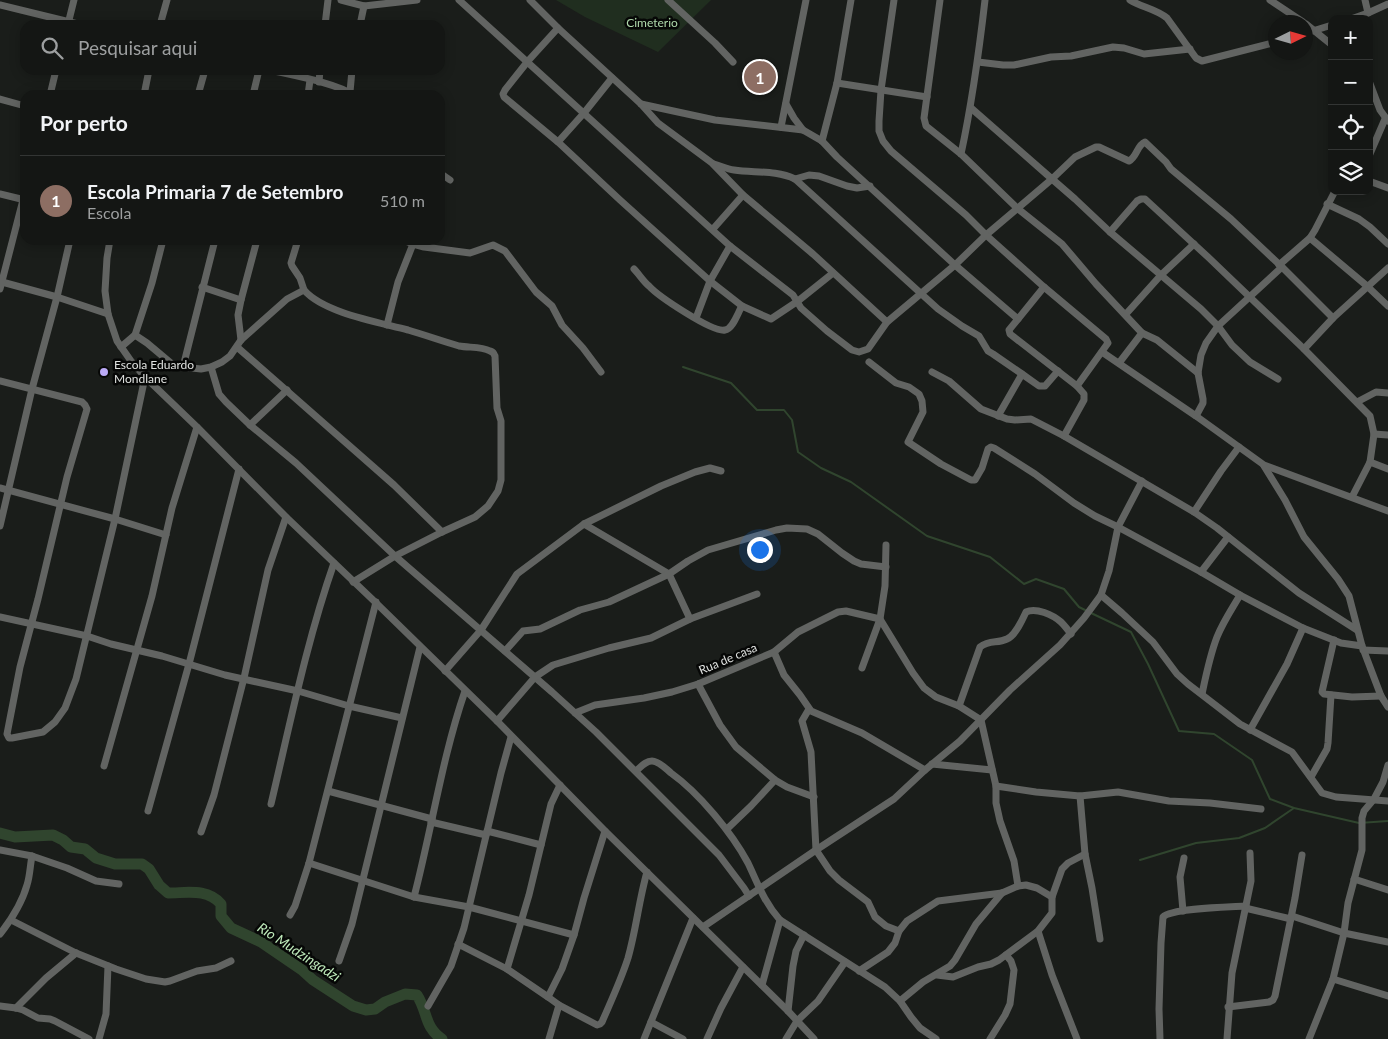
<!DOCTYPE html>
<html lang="pt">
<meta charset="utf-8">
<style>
body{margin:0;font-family:Lato,sans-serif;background:#1d1f1d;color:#f1f3f6}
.controls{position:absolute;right:15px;top:15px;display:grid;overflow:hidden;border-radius:10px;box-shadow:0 2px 12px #0003}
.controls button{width:45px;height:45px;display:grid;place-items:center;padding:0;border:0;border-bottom:1px solid #333534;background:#141614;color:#f1f3f6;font:25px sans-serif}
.compass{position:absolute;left:1268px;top:15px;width:45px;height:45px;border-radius:50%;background:#141614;box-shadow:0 2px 12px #0003;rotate:85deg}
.you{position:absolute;left:759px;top:549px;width:18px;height:18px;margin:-12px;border:4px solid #fff;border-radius:50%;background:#1a73e8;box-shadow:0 0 0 8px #1a73e833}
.badge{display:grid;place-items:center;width:32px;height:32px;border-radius:50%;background:#ea580c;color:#fff;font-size:16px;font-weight:700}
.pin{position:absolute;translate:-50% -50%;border:2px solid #fff;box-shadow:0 1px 5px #0006}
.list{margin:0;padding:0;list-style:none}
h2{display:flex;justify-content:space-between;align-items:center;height:65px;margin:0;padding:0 20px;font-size:21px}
h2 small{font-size:16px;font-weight:400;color:#9d9fa0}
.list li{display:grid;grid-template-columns:32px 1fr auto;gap:15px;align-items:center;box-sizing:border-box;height:90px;padding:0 20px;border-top:1px solid #333534}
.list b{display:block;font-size:19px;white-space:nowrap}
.list p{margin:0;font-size:16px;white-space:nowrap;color:#9d9fa0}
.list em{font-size:16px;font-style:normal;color:#9d9fa0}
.icon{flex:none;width:28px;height:28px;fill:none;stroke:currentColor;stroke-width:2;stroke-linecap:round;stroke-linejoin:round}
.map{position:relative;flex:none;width:1388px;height:1039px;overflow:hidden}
.search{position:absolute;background:#141614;box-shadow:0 2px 12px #0003;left:20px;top:20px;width:425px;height:55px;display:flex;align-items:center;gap:12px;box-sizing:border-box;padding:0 18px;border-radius:15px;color:#9d9fa0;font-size:19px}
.panel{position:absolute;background:#141614;box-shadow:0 2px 12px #0003;left:20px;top:90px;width:425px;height:155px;border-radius:15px}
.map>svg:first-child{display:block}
.green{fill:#202e1f}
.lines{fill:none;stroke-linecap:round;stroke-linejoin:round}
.stream{stroke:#30452e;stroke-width:2}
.river{stroke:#30452e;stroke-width:11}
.minor{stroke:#626462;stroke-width:7}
.poi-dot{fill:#bbaaf6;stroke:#060706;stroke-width:2}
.labels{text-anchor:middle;stroke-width:5;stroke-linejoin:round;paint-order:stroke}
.park-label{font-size:12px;fill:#b0daac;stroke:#060706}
.poi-label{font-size:12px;fill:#e0e2e0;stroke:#060706;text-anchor:start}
.street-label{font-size:12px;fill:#e0e2e0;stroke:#060706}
.water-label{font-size:14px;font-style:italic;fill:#bee9ba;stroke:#060706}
</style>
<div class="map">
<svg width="1388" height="1039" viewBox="0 0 1388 1039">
<rect width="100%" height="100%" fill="#1a1d1a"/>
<path class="green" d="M556,0H711L658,52L585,17Z"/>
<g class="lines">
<g class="stream">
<path d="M683,367L731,383L757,410H784L792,420L798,452L821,468L851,482L927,536L990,557L1024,584L1036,579L1064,589L1079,607L1087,611"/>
<path d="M1091,613L1131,632L1148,664L1179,731L1214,734L1252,760L1270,799L1294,808L1359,823L1388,821"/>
<path d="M1140,860L1196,843L1239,838L1265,828L1294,808"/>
</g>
<path class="river" d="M0,833L15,837L53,835L63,840L71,847L85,849L96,858L115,864H142L149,869L159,885L168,893C187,893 207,888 221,904V916L231,928L261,942L302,970L313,980L353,1006L366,1010L375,1009L385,1002L405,994L417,995C428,1012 424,1027 442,1039"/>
<g class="minor">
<path d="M341,0L364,6L417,0"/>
<path d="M459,0L730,246L793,295L801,308L827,331L852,350L859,352L868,349L887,322L955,265L986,235L1052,179L1075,199L1110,232L1201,309L1218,326L1232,345L1250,362L1278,379"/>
<path d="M530,0L558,28L641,104L658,123L712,163L743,195L813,254L887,322"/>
<path d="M668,0L715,43L733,62"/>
<path d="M940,0L924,118L926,126L961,154L1017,208L1062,244L1096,284L1142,333L1119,363"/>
<path d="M1130,0C1141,7 1156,9 1167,18L1196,58L1202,61L1276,42"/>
<path d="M1270,0L1303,22"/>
<path d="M1365,0L1368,13"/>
<path d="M0,5L82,25"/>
<path d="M1351,19L1368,13L1388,4"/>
<path d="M68,24L74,0"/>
<path d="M1306,24L1332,45"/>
<path d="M160,25L167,0"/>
<path d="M325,25L328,0"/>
<path d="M360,25L364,6"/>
<path d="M558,28L528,61L505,90L503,94L504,97L558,142L620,200L710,281L742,306L771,319L798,301L833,273"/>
<path d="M1306,33L1332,25"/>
<path d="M978,62L1003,65H1014L1051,57L1071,56L1113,47L1124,48L1144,54L1190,49"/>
<path d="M270,70C291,75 337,83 353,95"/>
<path d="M1369,81L1380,110L1388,121"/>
<path d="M319,82L320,70"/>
<path d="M837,83L927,97"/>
<path d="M350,92L352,70"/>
<path d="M50,95L56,70"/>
<path d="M144,95L149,70"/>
<path d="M198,95L205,70"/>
<path d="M253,95L259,70"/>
<path d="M308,95L310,80"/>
<path d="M0,99L25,106"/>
<path d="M641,104L715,120L803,130L822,141L837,157L955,265L1018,319L1009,330L1010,334L1077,386L1108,343L1106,339L1044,287L986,235L966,215L891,151L883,141L879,131V121L881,90L894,0"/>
<path d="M786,104L794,118L803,130"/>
<path d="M971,108L1052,179L1075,157L1096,147H1099L1129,161C1137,157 1137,145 1145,142L1166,162L1171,169L1231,219L1282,267L1333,318"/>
<path d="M781,127L806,0"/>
<path d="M822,141L837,83L851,0"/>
<path d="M558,142L584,113L612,78"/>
<path d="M961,154C972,103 979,52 985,0"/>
<path d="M1369,156L1385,119"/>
<path d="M714,164C721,166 727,169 734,170C754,173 776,170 795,179L938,309L962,326L979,336L988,351L993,354L1022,374L1039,386H1045L1058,371"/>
<path d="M440,173L450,180"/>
<path d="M795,179L809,175L819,176L847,186L857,188L870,186"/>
<path d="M1369,181L1388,188"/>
<path d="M0,194L25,200"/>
<path d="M1327,204L1359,219L1370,227L1388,244"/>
<path d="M713,229L743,195"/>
<path d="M1110,232L1137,201L1141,199H1145L1208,257L1304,349L1370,416L1374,434L1370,462L1352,497"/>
<path d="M1310,238L1367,286L1388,306"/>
<path d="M110,240L107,258L105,291L108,314L117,341L131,361L145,377L197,427L286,517L372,599L497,721L605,831L788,1011L814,1039"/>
<path d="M298,240L291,263L292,266L300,278L304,290"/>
<path d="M403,240L413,244L424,247L470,253L493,245L505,251L536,292L552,306L562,325L583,348L601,372"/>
<path d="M1279,265L1310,238L1315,230L1335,191"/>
<path d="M634,269C639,274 643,281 649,286C658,296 713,333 725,330C733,329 738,312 742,306"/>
<path d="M2,282L57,297L108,314"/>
<path d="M202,287L241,300"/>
<path d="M0,289L25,192"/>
<path d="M1126,314L1161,275L1194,244"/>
<path d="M696,318L710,281L730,246"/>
<path d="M1018,319L1044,287"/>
<path d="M387,325L398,282L413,244"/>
<path d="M1142,333L1157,340L1198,373"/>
<path d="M135,335L147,343L172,364L183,367L201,369L211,367L222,362L230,356L241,340L287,299L304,290C324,313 378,322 408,330C425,335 442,341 459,346C469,348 481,346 490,351C494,352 493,353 495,356L497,408L501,421V480L498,491L488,506L475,517L442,532L395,556L353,582"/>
<path d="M241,340L238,315L241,300L257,240"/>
<path d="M121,347L135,335L152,283L163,240"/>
<path d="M237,347L394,485L442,532"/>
<path d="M1304,349L1333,318L1388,268"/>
<path d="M1102,352L1196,416L1264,465L1388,511"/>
<path d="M869,362L896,383L909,387L919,394L922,401L923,412L908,442L941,464L971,480H975L982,468L988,449L991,447L994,448L1035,474L1074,503L1095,516L1118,527L1201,572L1240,595L1303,628L1341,643L1362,646"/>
<path d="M183,367L215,240"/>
<path d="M211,367L219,394L226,402L250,425L296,463L395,556L552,692L596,732L719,855L744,888L749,896"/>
<path d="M932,372L949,381L981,409L1007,419L1015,420L1031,419L1064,436"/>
<path d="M0,381L82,402L85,405L87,409L67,477L38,599L20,667L7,734L9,738H12L43,732L55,722L65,708L76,679L115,519L145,377"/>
<path d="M1077,386L1084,394V400L1064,436L1194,512L1217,528L1299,593L1357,630"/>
<path d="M1357,402L1376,392L1388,393"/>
<path d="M998,416L1022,374"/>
<path d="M1196,416L1203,403V399L1198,373L1201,355L1206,343L1218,326L1282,267"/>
<path d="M250,425L287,390"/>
<path d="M1374,434L1388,435"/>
<path d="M1370,462L1388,469"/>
<path d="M1264,466L1285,500L1304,537L1338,579L1349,596L1362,646L1381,696L1388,707"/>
<path d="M0,488L115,519L166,535"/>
<path d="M1194,512L1221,471L1239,447"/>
<path d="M584,524L669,574L690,619"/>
<path d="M0,526L32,389L57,297L70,240"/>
<path d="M1201,572L1228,537"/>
<path d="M1101,595L1122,613L1153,642L1177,674L1188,684L1240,724L1292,752L1322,793L1336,797L1388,801"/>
<path d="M0,617L87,636L111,644L162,656L225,675L298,691L349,706L402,718"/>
<path d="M1334,640L1322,692L1324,694L1352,697L1381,696"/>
<path d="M1363,650L1388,651"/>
<path d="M505,651L523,631L540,629L580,610L609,602L669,574L688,561L708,550L776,530L787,528L807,529L818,534L842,553L854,561L861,564L886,567"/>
<path d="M774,652L784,675L800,695L811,711L862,733L925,770"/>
<path d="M862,668L880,619L885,586L886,545"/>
<path d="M445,671L481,630L517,574L584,524L661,486L695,472L710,468L721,471"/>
<path d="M698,684L720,725L736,747L775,780L787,787L814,797"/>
<path d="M1202,694C1206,675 1210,655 1217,637C1223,622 1232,609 1240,595"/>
<path d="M959,706L980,647C990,639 997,644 1007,639C1016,635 1022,620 1026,612C1036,607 1053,615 1061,622C1064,625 1068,630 1071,634"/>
<path d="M809,709L802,721L811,752L816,850L830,871L839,880L868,902L875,917L886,926L899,931"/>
<path d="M575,713L595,705L644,698L672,692L698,684L774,652L798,632L838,612L846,611L880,619L913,673L924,688L936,697L959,706L981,720L996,786V803L1000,821L1014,861L1018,886"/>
<path d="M497,721L535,677L553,665L609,648L651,638L690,619L757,594"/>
<path d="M1250,730L1287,664L1303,628"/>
<path d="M932,764L992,770"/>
<path d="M104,766L152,596L172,508L197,427"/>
<path d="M636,771C641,767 645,761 652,761C659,761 666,769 671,773C699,793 732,833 748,863C758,884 764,902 780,920L885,987L900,1001L911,1017L920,1028L936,1039"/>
<path d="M1311,777L1327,749L1328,743L1331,695"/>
<path d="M996,786L1036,792L1080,796L1118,792L1169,801L1210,803L1261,809"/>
<path d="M328,791L432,819"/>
<path d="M1080,796L1085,854L1092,888L1100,939"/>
<path d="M271,804C290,724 307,640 334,563"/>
<path d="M148,811L189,664L239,469"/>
<path d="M431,822L486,835"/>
<path d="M727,829L751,806L775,780"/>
<path d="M487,831L541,845"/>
<path d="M201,832L214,795L244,678L268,570L286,517"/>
<path d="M0,850L32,856L67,868L96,881L119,884"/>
<path d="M309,863L414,897L469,907L574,935"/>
<path d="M1354,879L1388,890"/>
<path d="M414,897C432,828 442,758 465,691"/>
<path d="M1245,908L1291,919"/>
<path d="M1183,911L1180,877L1184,858"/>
<path d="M290,915L295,906L309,863L376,602"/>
<path d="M1292,916L1344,933L1388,942"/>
<path d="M11,920L76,953L116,969L146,979L165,982L170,981L197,971L216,968L231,961"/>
<path d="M703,927L816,850L894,799L925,770L960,741L1010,690L1060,645L1084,618L1101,595L1109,571L1118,527L1142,481"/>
<path d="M1038,931L1052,975L1077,1039"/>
<path d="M0,934C11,920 22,903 27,885C30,876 30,866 32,856"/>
<path d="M458,944L507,969L548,997"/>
<path d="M339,961L352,924L420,647"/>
<path d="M507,969L529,895L551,804L560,785"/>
<path d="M859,971L888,952L895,943L899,931L907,921L938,901L1002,893L1018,886L1026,885L1037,888L1052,897"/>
<path d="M937,975L953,977L978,967L991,964L999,960L1038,931L1052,913V897L1062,869L1068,863L1085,854"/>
<path d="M1333,979L1388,996"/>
<path d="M762,985L780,920"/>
<path d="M900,1001L923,982L950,966L955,960L976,924L1002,893"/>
<path d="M559,1005L597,1025L600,1024L602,1022C611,1001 621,980 628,958C636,930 639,900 647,872"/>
<path d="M0,1006L16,1008L23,1010L38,1018L50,1019L55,1021L89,1039"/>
<path d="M428,1006L451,966L464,928L501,773L511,737"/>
<path d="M1228,1007L1269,1002L1273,1000L1275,996L1295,898L1302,855"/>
<path d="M16,1008L46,978L76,953"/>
<path d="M788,1011L793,966L796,951L804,935"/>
<path d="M651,1022L683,1039"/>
<path d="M99,1039L106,1014L108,966"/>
<path d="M549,1039L559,1005L548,997L562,969L574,935L584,898L605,831"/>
<path d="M644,1039L693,918"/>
<path d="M707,1039L721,1008L743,967"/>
<path d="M786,1039L797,1021L818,1001L845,962"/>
<path d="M990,1039L1005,1015L1010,1004L1014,970L1011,961L1006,955"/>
<path d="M1160,1039L1159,1009L1161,943L1163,917C1172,908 1231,907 1246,906"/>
<path d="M1227,1039L1232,973L1251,881L1250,853"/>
<path d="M1309,1039L1333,979L1344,933L1348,903L1362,850V818L1364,811L1374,799L1383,782L1388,765"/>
</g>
</g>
<circle class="poi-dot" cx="104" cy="372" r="5"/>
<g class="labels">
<g class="park-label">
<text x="652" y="27">Cimeterio</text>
</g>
<g class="poi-label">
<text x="114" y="369">Escola Eduardo<tspan x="114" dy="14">Mondlane</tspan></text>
</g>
<g class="street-label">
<text transform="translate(728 659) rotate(-23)" y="4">Rua de casa</text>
</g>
<g class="water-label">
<text transform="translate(299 952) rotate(33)" y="5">Rio Mudzingadzi</text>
</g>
</g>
</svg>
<div class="controls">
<button>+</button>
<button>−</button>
<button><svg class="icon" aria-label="locate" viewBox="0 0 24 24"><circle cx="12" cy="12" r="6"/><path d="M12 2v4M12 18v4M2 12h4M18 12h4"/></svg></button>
<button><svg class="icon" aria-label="layers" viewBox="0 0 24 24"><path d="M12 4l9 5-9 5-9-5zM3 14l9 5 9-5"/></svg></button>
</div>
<svg class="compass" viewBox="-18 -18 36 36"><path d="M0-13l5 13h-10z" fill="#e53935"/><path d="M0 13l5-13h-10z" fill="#9d9fa0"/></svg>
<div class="you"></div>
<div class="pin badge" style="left:760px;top:77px;background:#8d6e63">1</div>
<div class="search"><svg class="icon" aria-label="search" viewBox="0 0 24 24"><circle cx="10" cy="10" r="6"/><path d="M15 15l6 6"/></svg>Pesquisar aqui</div>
<section class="panel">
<h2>Por perto<small></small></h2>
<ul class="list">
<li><span class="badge" style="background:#8d6e63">1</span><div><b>Escola Primaria 7 de Setembro</b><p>Escola</p></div><em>510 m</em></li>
</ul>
</section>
</div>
